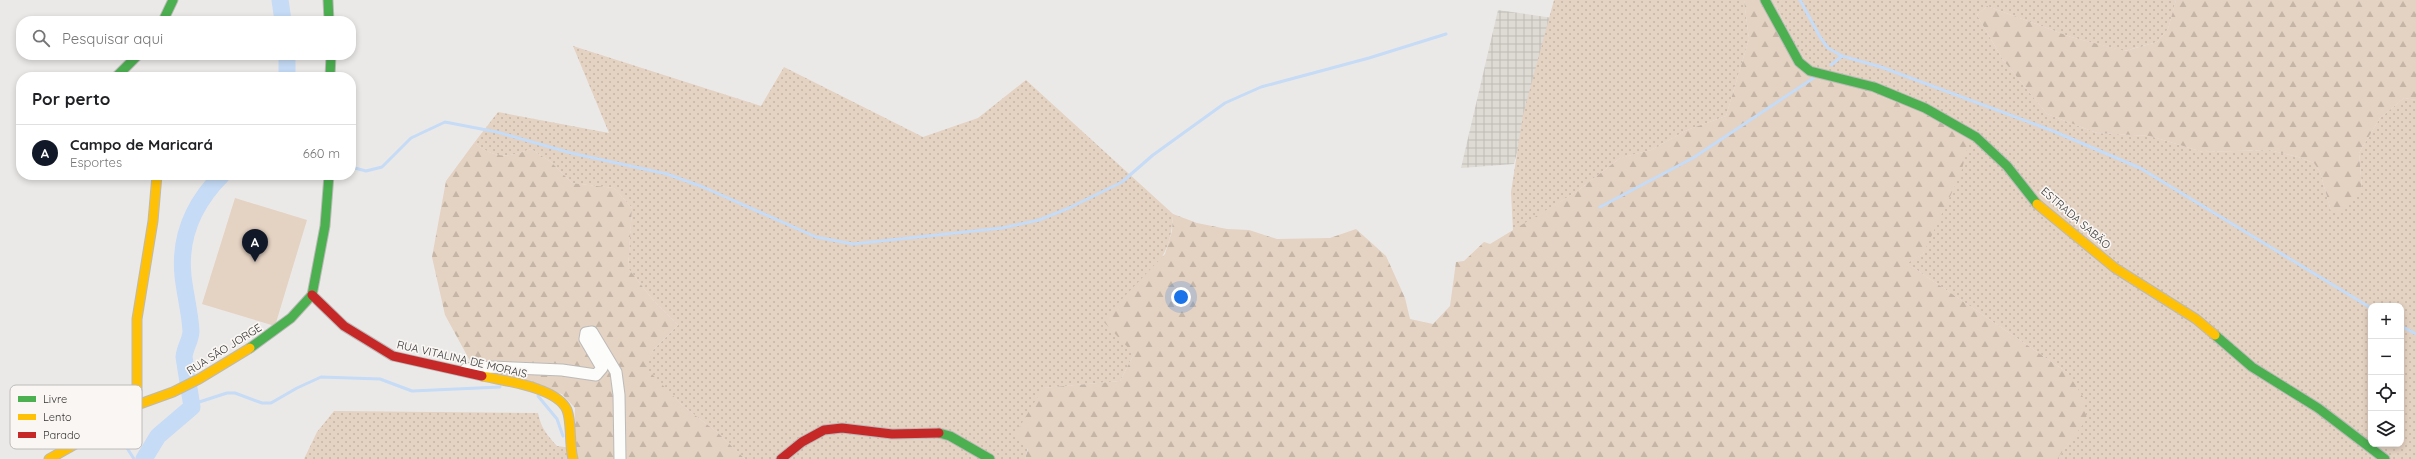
<!DOCTYPE html>
<html lang="pt">
<meta charset="utf-8">
<style>
body{margin:0;font-family:Quicksand,sans-serif;background:#f6f6f6;color:#202124}
.controls{position:absolute;right:12px;bottom:12px;display:grid;overflow:hidden;border-radius:8px;box-shadow:0 2px 6px #0003}
.controls button{width:36px;height:36px;display:grid;place-items:center;padding:0;border:0;border-bottom:1px solid #e0e0e0;background:#fff;color:#202124;font:20px sans-serif}
.you{position:absolute;left:1181px;top:297px;width:14px;height:14px;margin:-10px;border:3px solid #fff;border-radius:50%;background:#1a73e8;box-shadow:0 0 0 6px #1a73e833}
.badge{display:grid;place-items:center;width:26px;height:26px;border-radius:50%;background:#111827;color:#fff;font-size:13px;font-weight:700}
.pin{position:absolute;translate:-50% -33px;filter:drop-shadow(0 1px 2px #0008)}
.pin::after{content:'';position:absolute;top:21px;width:14px;height:12px;background:inherit;clip-path:polygon(0 0,100% 0,50% 100%)}
.list{margin:0;padding:0;list-style:none}
h2{display:flex;justify-content:space-between;align-items:center;height:52px;margin:0;padding:0 16px;font-size:17px}
h2 small{font-size:13px;font-weight:400;color:#757577}
.list li{display:grid;grid-template-columns:26px 1fr auto;gap:12px;align-items:center;box-sizing:border-box;height:56px;padding:0 16px;border-top:1px solid #e0e0e0}
.list b{display:block;font-size:15px;white-space:nowrap}
.list p{margin:0;font-size:13px;white-space:nowrap;color:#757577}
.list em{font-size:13px;font-style:normal;color:#757577}
.icon{flex:none;width:22px;height:22px;fill:none;stroke:currentColor;stroke-width:2;stroke-linecap:round;stroke-linejoin:round}
.map{position:relative;flex:none;width:2416px;height:459px;overflow:hidden}
.search{position:absolute;background:#fff;box-shadow:0 2px 6px #0003;left:16px;top:16px;width:340px;height:44px;display:flex;align-items:center;gap:10px;box-sizing:border-box;padding:0 14px;border-radius:16px;color:#757577;font-size:15px}
.panel{position:absolute;background:#fff;box-shadow:0 2px 6px #0003;left:16px;top:72px;width:340px;height:108px;border-radius:16px}
.map>svg:first-child{display:block}
.industrial{fill:url(#industrial-grid)}
.green{fill:url(#green-dots);fill-rule:evenodd}
.forest{fill:url(#forest-firs)}
.pitch{fill:#e4d2c2}
.lines{fill:none;stroke-linecap:round;stroke-linejoin:round}
.stream{stroke:#c5dbf6;stroke-width:3}
.river{stroke:#c5dbf6;stroke-width:17}
.street-casing{stroke:#bcbab9;stroke-width:13}
.fast-casing{stroke:#bcbab9;stroke-width:11}
.slow-casing{stroke:#bcbab9;stroke-width:11}
.jam-casing{stroke:#bcbab9;stroke-width:11}
.street{stroke:#fcfcfb;stroke-width:11}
.fast{stroke:#4caf50;stroke-width:9}
.slow{stroke:#ffc107;stroke-width:9}
.jam{stroke:#c62828;stroke-width:9}
.labels{text-anchor:middle;stroke-width:3.5;stroke-linejoin:round;paint-order:stroke}
.street-label{font-size:11px;fill:#363534;stroke:#f9f6f3}
.key{fill:#f9f6f3;stroke:#bebcba;stroke-width:1}
.key-label{font-size:11px;fill:#363534}
</style>
<div class="map">
<svg width="2416" height="459" viewBox="0 0 2416 459">
<defs>
<pattern id="industrial-grid" width="8" height="8" patternUnits="userSpaceOnUse"><rect width="8" height="8" fill="#dedad4"/><path d="M0 4h8M4 0v8" fill="none" stroke="#bfbcb7"/></pattern>
<pattern id="green-dots" width="8" height="8" patternUnits="userSpaceOnUse"><rect width="8" height="8" fill="#e4d2c2"/><path d="M2 2h.1M6 6h.1" fill="none" stroke="#c4b5a7" stroke-width="1.8" stroke-linecap="round"/></pattern>
<pattern id="forest-firs" width="22" height="20" patternUnits="userSpaceOnUse"><rect width="22" height="20" fill="#e4d2c2"/><path d="M5 1l3.5 6h-7zM16 11l3.5 6h-7z" fill="#c4b5a7"/></pattern>
</defs>
<rect width="100%" height="100%" fill="#ebe9e7"/>
<path class="industrial" d="M1498,10L1553,18L1514,164L1461,168Z"/>
<g class="green">
<path d="M1554,0H1744L1749,39L1726,116L1687,130L1651,150L1620,158L1576,192L1513,231L1511,192L1523,115Z"/>
<path d="M1774,0H2176L2168,29L2157,42L2124,51L2071,37L1987,6L1977,15L2003,60L2047,114L2097,133L2150,136L2203,152L2269,150L2298,157L2314,163L2320,172L2331,211L2362,189L2359,153L2380,118L2404,98L2416,100V459H2057L2087,418L2068,373L1914,268L1905,264L1923,254L1929,239L1903,104L1850,87L1821,82L1792,41ZM2371,306H2401V444H2371Z"/>
<path d="M573,46L761,106L784,67L923,137L978,118L1026,80L1173,214C1171,255 1158,264 1131,292L1134,354L1120,381L1043,388L1025,459H745L717,432L683,406L645,368L653,350L678,325L653,300L628,268L632,208L614,188L572,183L551,162L531,149C507,158 496,159 474,143L498,112L609,133Z"/>
<path d="M334,411L538,413C541,428 547,435 557,446L572,448L573,459H304L317,432Z"/>
</g>
<g class="forest">
<path d="M1744,0H1774L1792,41L1821,82L1830,80L1903,104L1971,134L1961,173L1923,254L1906,264L1914,268L2068,373L2083,397L2087,419L2057,459H1025L1028,449L1014,436L1043,388L1120,381L1134,354L1102,320L1165,254L1172,231L1173,214L1197,223L1227,229L1249,230L1277,239L1330,238L1356,229L1386,256L1405,298L1410,319L1433,324L1450,306L1456,262L1464,261L1484,242L1490,244L1576,192L1620,158L1651,150L1687,130L1726,116L1749,39Z"/>
<path d="M2176,0H2416V100L2404,98L2380,118L2359,153L2362,189L2344,211H2331L2320,172L2314,163L2298,157L2269,150L2203,152L2150,136L2097,133L2047,114L2003,60L1977,15L1987,6L2071,37L2125,51L2157,42L2168,29Z"/>
<path d="M474,143C496,159 507,158 531,149L551,162L572,183L614,188L632,208L628,268L653,300L678,325L653,350L646,368L683,406L717,432L745,459H573L575,408L562,394L475,370L445,315L432,257L446,181Z"/>
</g>
<path class="pitch" d="M235,198L307,220L275,326L202,304Z"/>
<g class="lines">
<g class="stream">
<path d="M1800,0L1820,37L1828,48L1842,56L1881,67L2053,131L2140,168L2371,308"/>
<path d="M1831,65L1842,56"/>
<path d="M351,167L366,171L382,167L411,138L445,122L497,132L571,153L667,174L703,187L816,237L853,244L1002,228L1039,220L1069,208L1122,182L1153,155L1225,103L1261,87L1369,58L1446,34"/>
<path d="M1600,207L1693,158L1815,77"/>
<path d="M2401,326L2416,334"/>
<path d="M538,396L557,419L563,436"/>
<path d="M20,402H93L101,406L109,418"/>
<path d="M193,404L227,393H235L262,403H271L297,388L321,377L380,379L412,391L500,387"/>
<path d="M115,429L134,459"/>
</g>
<g class="river">
<path d="M280,0L283,21"/>
<path d="M287,55V77"/>
<path d="M144,459L158,436L192,407L184,357C185,347 191,340 191,331C190,313 185,294 183,276C179,236 194,203 222,175"/>
</g>
<g class="street-casing">
<path id="street" d="M466,369L491,367L562,370L596,375L602,368L585,339L586,333L592,332L616,372L619,395L620,459"/>
</g>
<g class="fast-casing">
<g id="fast">
<path d="M328,0L329,21"/>
<path d="M1765,0L1799,62L1810,71L1874,87L1925,108L1976,137L2007,166L2037,204"/>
<path d="M163,21L173,0"/>
<path d="M116,77L138,55"/>
<path d="M330,77L331,55"/>
<path d="M312,295L325,226L329,175"/>
<path d="M2215,335L2252,367L2318,408L2385,459"/>
<path d="M250,348L291,318L312,295"/>
<path d="M939,433L950,436L990,459"/>
</g>
</g>
<g class="slow-casing">
<g id="slow">
<path d="M2037,204L2115,268L2196,319L2215,335"/>
<path d="M482,376C504,381 557,387 567,410C572,423 569,444 573,459"/>
<path d="M137,405V319L153,221L157,175"/>
<path d="M49,459L102,429L137,405L173,392L199,379L250,348"/>
</g>
</g>
<g class="jam-casing">
<g id="jam">
<path d="M312,295L344,326L393,356L482,376"/>
<path d="M781,459L802,442L824,430L842,428L892,434L939,433"/>
</g>
</g>
<use href="#street" class="street"/>
<use href="#fast" class="fast"/>
<use href="#slow" class="slow"/>
<use href="#jam" class="jam"/>
</g>
<g class="labels">
<g class="street-label">
<text transform="translate(2076 218) rotate(41)" y="4">ESTRADA SABÄO</text>
<text transform="translate(224 349) rotate(-32)" y="4">RUA SÃO JORGE</text>
<text transform="translate(462 359) rotate(13)" y="4">RUA VITALINA DE MORAIS</text>
</g>
</g>
<rect x="10" y="385" width="132" height="64" rx="6" class="key"/>
<rect x="18" y="396" width="18" height="6" fill="#4caf50"/>
<rect x="18" y="414" width="18" height="6" fill="#ffc107"/>
<rect x="18" y="432" width="18" height="6" fill="#c62828"/>
<g class="key-label">
<text x="43" y="403">Livre</text>
<text x="43" y="421">Lento</text>
<text x="43" y="439">Parado</text>
</g>
</svg>
<div class="controls">
<button>+</button>
<button>−</button>
<button><svg class="icon" aria-label="locate" viewBox="0 0 24 24"><circle cx="12" cy="12" r="6"/><path d="M12 2v4M12 18v4M2 12h4M18 12h4"/></svg></button>
<button><svg class="icon" aria-label="layers" viewBox="0 0 24 24"><path d="M12 4l9 5-9 5-9-5zM3 14l9 5 9-5"/></svg></button>
</div>
<div class="you"></div>
<div class="pin badge" style="left:255px;top:262px">A</div>
<div class="search"><svg class="icon" aria-label="search" viewBox="0 0 24 24"><circle cx="10" cy="10" r="6"/><path d="M15 15l6 6"/></svg>Pesquisar aqui</div>
<section class="panel">
<h2>Por perto<small></small></h2>
<ul class="list">
<li><span class="badge">A</span><div><b>Campo de Maricará</b><p>Esportes</p></div><em>660 m</em></li>
</ul>
</section>
</div>
